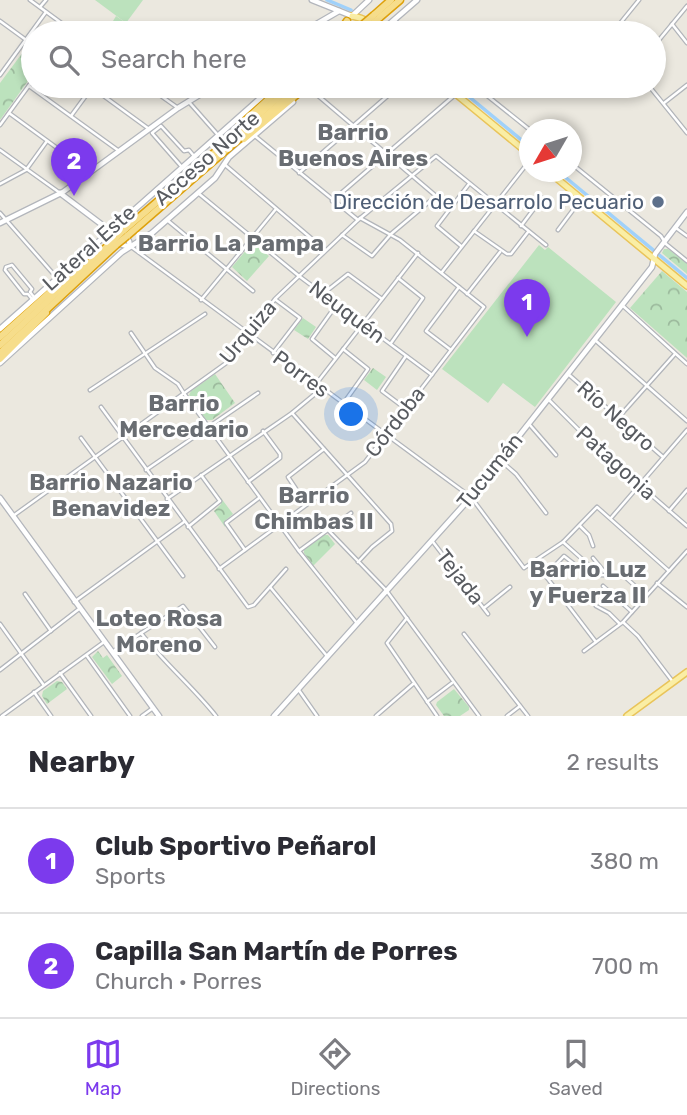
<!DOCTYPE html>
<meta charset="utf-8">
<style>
body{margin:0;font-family:Rubik,sans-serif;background:#f7f7f7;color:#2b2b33}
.compass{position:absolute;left:519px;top:119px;width:63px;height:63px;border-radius:50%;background:#fff;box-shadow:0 4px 10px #0003;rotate:231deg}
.you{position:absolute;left:352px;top:415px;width:24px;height:24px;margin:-18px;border:5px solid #fff;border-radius:50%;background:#1a73e8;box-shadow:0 0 0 10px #1a73e833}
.badge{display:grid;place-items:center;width:46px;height:46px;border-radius:50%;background:#7c3aed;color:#fff;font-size:23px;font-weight:700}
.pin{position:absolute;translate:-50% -58px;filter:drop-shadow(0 2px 4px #0008)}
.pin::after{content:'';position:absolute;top:37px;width:24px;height:21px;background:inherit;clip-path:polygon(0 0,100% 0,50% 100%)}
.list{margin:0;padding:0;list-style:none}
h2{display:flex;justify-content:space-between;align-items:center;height:91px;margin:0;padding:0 28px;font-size:30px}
h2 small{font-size:23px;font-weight:400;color:#7c7c81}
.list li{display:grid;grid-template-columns:46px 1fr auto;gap:21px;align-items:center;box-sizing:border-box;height:105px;padding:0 28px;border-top:2px solid #e1e1e2}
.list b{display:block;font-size:26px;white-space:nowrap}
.list p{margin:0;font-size:23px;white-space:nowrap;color:#7c7c81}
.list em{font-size:23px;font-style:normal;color:#7c7c81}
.icon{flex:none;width:38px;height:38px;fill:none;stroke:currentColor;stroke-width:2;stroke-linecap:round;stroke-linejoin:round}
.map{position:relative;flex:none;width:687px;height:716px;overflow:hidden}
.search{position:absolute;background:#fff;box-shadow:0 4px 10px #0003;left:21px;right:21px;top:21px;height:77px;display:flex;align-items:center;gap:18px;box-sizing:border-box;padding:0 24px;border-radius:38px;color:#7c7c81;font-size:26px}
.sheet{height:301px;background:#fff}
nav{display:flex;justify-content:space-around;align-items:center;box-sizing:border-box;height:98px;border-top:2px solid #e1e1e2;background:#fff;font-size:19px;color:#7c7c81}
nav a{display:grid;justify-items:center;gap:4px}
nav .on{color:#7c3aed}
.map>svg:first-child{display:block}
.grass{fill:url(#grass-tufts)}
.forest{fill:url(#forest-crowns)}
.pitch{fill:#bce2bd}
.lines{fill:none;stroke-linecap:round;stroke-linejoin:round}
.canal{stroke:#a0d1fa;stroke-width:3.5}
.street-casing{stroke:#b2b5ba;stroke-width:5}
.secondary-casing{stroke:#b3b6bc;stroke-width:7}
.primary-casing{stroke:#e9c45a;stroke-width:8}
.highway-casing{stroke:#dea10c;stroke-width:9}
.street{stroke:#fff;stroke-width:2.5}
.secondary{stroke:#fff;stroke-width:4.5}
.primary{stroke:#faeea5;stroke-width:5}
.highway{stroke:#f6dd8b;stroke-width:6}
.highway-bridge-casing{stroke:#dea10c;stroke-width:9;stroke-linecap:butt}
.highway-bridge{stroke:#f6dd8b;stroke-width:6}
.service-dot{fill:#5c6f8a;stroke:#fff;stroke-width:2.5}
.labels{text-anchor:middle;stroke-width:6;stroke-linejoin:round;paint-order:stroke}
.street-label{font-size:21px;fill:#585b60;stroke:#fff}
.service-label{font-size:21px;fill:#4e5e75;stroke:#fff;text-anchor:end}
.neighbourhood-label{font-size:23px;font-weight:bold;fill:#696d72;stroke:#fff}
</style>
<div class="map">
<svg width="687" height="716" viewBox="0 0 687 716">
<defs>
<pattern id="grass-tufts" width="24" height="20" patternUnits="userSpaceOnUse" patternTransform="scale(1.75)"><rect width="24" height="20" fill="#bce2bd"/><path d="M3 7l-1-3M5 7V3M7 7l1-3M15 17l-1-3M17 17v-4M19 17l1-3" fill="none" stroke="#9cba9d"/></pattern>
<pattern id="forest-crowns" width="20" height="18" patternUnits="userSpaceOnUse" patternTransform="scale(1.75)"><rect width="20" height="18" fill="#bce2bd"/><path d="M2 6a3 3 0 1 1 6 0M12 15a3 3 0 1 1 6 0" fill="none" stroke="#9cba9d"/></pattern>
</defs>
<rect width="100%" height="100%" fill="#ebe8df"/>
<path class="grass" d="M116,16L126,23L118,33H106Z"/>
<g class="forest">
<path d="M26,48L33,51V74L0,120V83Z"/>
<path d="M252,243L269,256L247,281L232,267Z"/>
<path d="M664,249H668L687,263V274L662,253Z"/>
<path d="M662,271L687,292V358L630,308Z"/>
<path d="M303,318L316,327L308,339L294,330Z"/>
<path d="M373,368L386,377L377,390L364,380Z"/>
<path d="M215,374L235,403L212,420H206L189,395L191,391Z"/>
<path d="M221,498L233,514L226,520L225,527L214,511L221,504Z"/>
<path d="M323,535H328L335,544L313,566L304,553V549Z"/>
<path d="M98,651L103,658L107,655L122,676L112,684L92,657Z"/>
<path d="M57,681L62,682L67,689L47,704L42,696L43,691Z"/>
<path d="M454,689L469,707V710L460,716H444L436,705L437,702Z"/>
</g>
<g class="pitch">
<path d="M95,0H143L126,23Z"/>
<path d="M539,245L545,250L548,247L616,302L535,407L503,383L488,403L442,369Z"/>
</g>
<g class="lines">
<g class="canal">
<path d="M327,0L351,10"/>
<path d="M390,31L393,33"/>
<path d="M456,86L530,147"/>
<path d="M559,172L687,278"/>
</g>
<g class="street-casing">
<g id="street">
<path d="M30,0L75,33"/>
<path d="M40,7L46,0"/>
<path d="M394,20L410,33"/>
<path d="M0,21L33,45"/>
<path d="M672,24L687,43"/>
<path d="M619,25L624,33"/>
<path d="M613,32L639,0"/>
<path d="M654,46L687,6"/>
<path d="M0,75L46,12"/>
<path d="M29,86L119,151"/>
<path d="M90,86L149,129"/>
<path d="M147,86L178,108"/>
<path d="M475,86L530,130"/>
<path d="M649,86L687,133"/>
<path d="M309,88L436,196L391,234L372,256L342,235"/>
<path d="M188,101L218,135"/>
<path d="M664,103L687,85"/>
<path d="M9,113L90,172"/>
<path d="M71,116L93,86"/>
<path d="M0,125L33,80"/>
<path d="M255,136L358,220"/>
<path d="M0,150L60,193"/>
<path d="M224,164L325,250"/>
<path d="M572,164L661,236L666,244L687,261"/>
<path d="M181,166L152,133L161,126L184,151L189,150L194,156"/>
<path d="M299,173L399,86"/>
<path d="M0,184L26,170L47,141"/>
<path d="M198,193L299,276L432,375"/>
<path d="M332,201L456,94"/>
<path d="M0,213L57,278"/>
<path d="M167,220L253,291"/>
<path d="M521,226L542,198"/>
<path d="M676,228L687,236"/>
<path d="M558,230L582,198"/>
<path d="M474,231L507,254H511L528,232"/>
<path d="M130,246L471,497L524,568L563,542L597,507L669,571"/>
<path d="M461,246L437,226L469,184"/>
<path d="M442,272L530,160"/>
<path d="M324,293L348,274L382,299"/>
<path d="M467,294L500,252"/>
<path d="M32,299L28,294H24L5,270L6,267L12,265L32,289L30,292L34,297"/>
<path d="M201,300L276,209"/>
<path d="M622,305L687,364"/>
<path d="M131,333L155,368L178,384L183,392L299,551L356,622"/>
<path d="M595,340L687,421"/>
<path d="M391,343L423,298L398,278"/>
<path d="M451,350L426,331L459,287"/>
<path d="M273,353L300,318L276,300"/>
<path d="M406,356L382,391L406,409"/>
<path d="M335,358L312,339L337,304"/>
<path d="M568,374L663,457"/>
<path d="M316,384L418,253"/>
<path d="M90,390L205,314"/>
<path d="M548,399L598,449L687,526"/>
<path d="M343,404L368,369L343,349"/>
<path d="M101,407L248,607L254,605L286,569"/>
<path d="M292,413L391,524L392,531L372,547L358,562"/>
<path d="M618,418L675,354"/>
<path d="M529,424L556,455"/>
<path d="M81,438L183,576"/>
<path d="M500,460L516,474L546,513"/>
<path d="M146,470L258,393"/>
<path d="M248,482L280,458V454L263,431"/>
<path d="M167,499L292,413L321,389"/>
<path d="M306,504L288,477L324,449"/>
<path d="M669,511L687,490"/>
<path d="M13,516L229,361L275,299L358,220L436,156L546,245"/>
<path d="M611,518L687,430"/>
<path d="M580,526L589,535L593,546"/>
<path d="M188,527L220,501L201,475"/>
<path d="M327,529L386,590L479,716"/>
<path d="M433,542L488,614"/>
<path d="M563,542L600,575L624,576L646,596"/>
<path d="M245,550L226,523L259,498"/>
<path d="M299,551L351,513"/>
<path d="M593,558L608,576"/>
<path d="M535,562L596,642"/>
<path d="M219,569L365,462L484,307L400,240L360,218"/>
<path d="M545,576L564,556L588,575"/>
<path d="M657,583L687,607"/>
<path d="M603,586L632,612"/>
<path d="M270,587L327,656"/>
<path d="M25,594L51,631"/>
<path d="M74,602L184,522"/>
<path d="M596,606L609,613L619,623"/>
<path d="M484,608L510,587"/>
<path d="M407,618L387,643L437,716"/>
<path d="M624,623L638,636L673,682"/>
<path d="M0,624L43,684"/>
<path d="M141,633C164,663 193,687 216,716"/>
<path d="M464,634L528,716"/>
<path d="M584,651L623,622L687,551"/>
<path d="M112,652L183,606L215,647"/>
<path d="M87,656L130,716"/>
<path d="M0,670L79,609"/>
<path d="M60,673L91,716"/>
<path d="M298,689L317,716"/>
<path d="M34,692L51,716"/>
<path d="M427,702L452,683"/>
<path d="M2,716L104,642"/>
<path d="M142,716L153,708"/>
<path d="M376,716L413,684"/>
<path d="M507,716L520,706"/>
</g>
</g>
<g class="secondary-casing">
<g id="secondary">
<path d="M312,0L352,16"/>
<path d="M352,16L369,0"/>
<path d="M301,33L339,11"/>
<path d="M333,33L341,27"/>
<path d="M379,33L417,0"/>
<path d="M60,193L109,230L116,232L129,241L130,246"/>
<path d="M0,223L63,192L178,108L214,86"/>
<path d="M109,230C111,239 120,246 128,246"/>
<path d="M0,329L274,86"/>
<path d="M0,363L122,252L152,233L215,178L229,157L293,102"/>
<path d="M0,498L159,716"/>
<path d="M274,716L471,497L652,267L655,254L687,212"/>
</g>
</g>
<g class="primary-casing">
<g id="primary">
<path d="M352,16C364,18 373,23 379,33"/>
<path d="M446,86L530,155"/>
<path d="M549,172L687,286"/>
<path d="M627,716L687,672"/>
</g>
</g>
<g class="highway-casing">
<g id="highway">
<path d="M374,15L391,0"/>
<path d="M379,18L400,0"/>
<path d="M339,33L347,21"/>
<path d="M353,33L360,27"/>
<path d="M240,125L283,86"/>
<path d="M244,139L307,86"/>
<path d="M122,232L292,86"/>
<path d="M127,236L300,86"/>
<path d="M0,337L59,284"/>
<path d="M0,345L112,242"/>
<path d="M0,353L116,245"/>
<path d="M0,359L46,313"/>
</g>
</g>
<use href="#street" class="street"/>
<use href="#secondary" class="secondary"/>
<use href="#primary" class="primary"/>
<use href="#highway" class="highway"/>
<g class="highway-bridge-casing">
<g id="highway-bridge">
<path d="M360,27L374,15"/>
<path d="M365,30L379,18"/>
<path d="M112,242L122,232"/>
<path d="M116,245L127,236"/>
</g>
</g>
<use href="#highway-bridge" class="highway-bridge"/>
</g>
<circle class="service-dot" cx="658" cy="202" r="7"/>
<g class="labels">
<g class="street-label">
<text transform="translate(207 158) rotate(-41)" y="7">Acceso Norte</text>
<text transform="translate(89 248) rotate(-42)" y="7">Lateral Este</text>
<text transform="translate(347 312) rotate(37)" y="7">Neuquén</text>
<text transform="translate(248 332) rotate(-50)" y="7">Urquiza</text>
<text transform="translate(301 374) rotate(36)" y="7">Porres</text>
<text transform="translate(616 416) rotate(41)" y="7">Río Negro</text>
<text transform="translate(395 422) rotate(-52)" y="7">Córdoba</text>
<text transform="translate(616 463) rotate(42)" y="7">Patagonia</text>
<text transform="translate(490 471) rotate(-51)" y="7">Tucumán</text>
<text transform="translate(460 577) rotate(52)" y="7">Tejada</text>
</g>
<g class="service-label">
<text x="644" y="209">Dirección de Desarrolo Pecuario</text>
</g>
<g class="neighbourhood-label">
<text x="353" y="140">Barrio<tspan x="353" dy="26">Buenos Aires</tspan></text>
<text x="231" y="251">Barrio La Pampa</text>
<text x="184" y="411">Barrio<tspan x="184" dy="26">Mercedario</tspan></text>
<text x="111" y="490">Barrio Nazario<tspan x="111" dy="26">Benavidez</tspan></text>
<text x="314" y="503">Barrio<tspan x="314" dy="26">Chimbas II</tspan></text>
<text x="588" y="577">Barrio Luz<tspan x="588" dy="26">y Fuerza II</tspan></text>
<text x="159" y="626">Loteo Rosa<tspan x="159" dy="26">Moreno</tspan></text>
</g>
</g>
</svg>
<svg class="compass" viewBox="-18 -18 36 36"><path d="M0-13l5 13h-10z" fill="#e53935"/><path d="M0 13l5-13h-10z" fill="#7c7c81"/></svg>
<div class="you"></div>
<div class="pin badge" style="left:527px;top:337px">1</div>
<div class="pin badge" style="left:74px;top:196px">2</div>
<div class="search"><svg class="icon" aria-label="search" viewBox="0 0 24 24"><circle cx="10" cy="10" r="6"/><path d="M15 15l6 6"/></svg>Search here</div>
</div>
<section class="sheet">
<h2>Nearby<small>2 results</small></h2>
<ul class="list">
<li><span class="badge">1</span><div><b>Club Sportivo Peñarol</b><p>Sports</p></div><em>380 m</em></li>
<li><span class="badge">2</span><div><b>Capilla San Martín de Porres</b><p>Church · Porres</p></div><em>700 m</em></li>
</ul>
</section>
<nav>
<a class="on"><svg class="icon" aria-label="map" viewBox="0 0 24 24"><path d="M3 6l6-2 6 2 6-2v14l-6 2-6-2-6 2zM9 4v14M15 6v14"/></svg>Map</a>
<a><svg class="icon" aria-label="directions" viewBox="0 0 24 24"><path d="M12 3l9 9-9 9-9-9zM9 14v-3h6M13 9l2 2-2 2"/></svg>Directions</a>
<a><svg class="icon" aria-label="saved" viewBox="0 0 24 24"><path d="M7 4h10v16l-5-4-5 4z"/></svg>Saved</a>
</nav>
